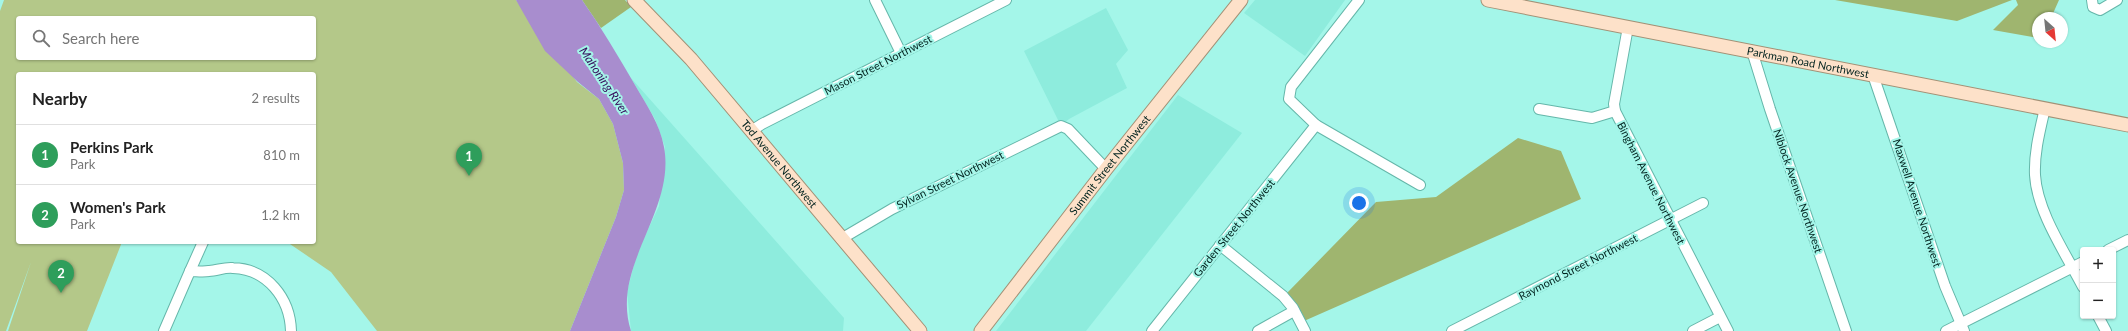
<!DOCTYPE html>
<meta charset="utf-8">
<style>
body{margin:0;font-family:Lato,sans-serif;background:#f6f6f6;color:#222}
.controls{position:absolute;right:12px;bottom:12px;display:grid;overflow:hidden;border-radius:4px;box-shadow:0 1px 3px #0004}
.controls button{width:36px;height:36px;display:grid;place-items:center;padding:0;border:0;border-bottom:1px solid #e0e0e0;background:#fff;color:#222;font:20px sans-serif}
.compass{position:absolute;left:2032px;top:12px;width:36px;height:36px;border-radius:50%;background:#fff;box-shadow:0 1px 3px #0004;rotate:153deg}
.you{position:absolute;left:1359px;top:203px;width:14px;height:14px;margin:-10px;border:3px solid #fff;border-radius:50%;background:#1a73e8;box-shadow:0 0 0 6px #1a73e833}
.badge{display:grid;place-items:center;width:26px;height:26px;border-radius:50%;background:#be3266;color:#fff;font-size:13px;font-weight:700}
.pin{position:absolute;translate:-50% -33px;filter:drop-shadow(0 1px 2px #0008)}
.pin::after{content:'';position:absolute;top:21px;width:14px;height:12px;background:inherit;clip-path:polygon(0 0,100% 0,50% 100%)}
.list{margin:0;padding:0;list-style:none}
h2{display:flex;justify-content:space-between;align-items:center;height:52px;margin:0;padding:0 16px;font-size:17px}
h2 small{font-size:13px;font-weight:400;color:#767676}
.list li{display:grid;grid-template-columns:26px 1fr auto;gap:12px;align-items:center;box-sizing:border-box;height:60px;padding:0 16px;border-top:1px solid #e0e0e0}
.list b{display:block;font-size:15px;white-space:nowrap}
.list p{margin:0;font-size:13px;white-space:nowrap;color:#767676}
.list em{font-size:13px;font-style:normal;color:#767676}
.icon{flex:none;width:22px;height:22px;fill:none;stroke:currentColor;stroke-width:2;stroke-linecap:round;stroke-linejoin:round}
.map{position:relative;flex:none;width:2128px;height:331px;overflow:hidden}
.search{position:absolute;background:#fff;box-shadow:0 1px 3px #0004;left:16px;top:16px;width:300px;height:44px;display:flex;align-items:center;gap:10px;box-sizing:border-box;padding:0 14px;border-radius:4px;color:#767676;font-size:15px}
.panel{position:absolute;background:#fff;box-shadow:0 1px 3px #0004;left:16px;top:72px;width:300px;height:172px;border-radius:4px}
.map>svg:first-child{display:block}
.built{fill:#8eecdd}
.green{fill:#b4c889;fill-rule:evenodd}
.forest{fill:#9fb56f}
.water{fill:#a88dce}
.lines{fill:none;stroke-linecap:round;stroke-linejoin:round}
.minor-casing{stroke:#65b7aa;stroke-width:12}
.major-casing{stroke:#a39176;stroke-width:15}
.minor{stroke:#fff;stroke-width:10}
.major{stroke:#fde1c9;stroke-width:13}
.labels{text-anchor:middle;stroke-width:4;stroke-linejoin:round;paint-order:stroke}
.street-label{font-size:11px;fill:#00221e;stroke:#a4f6e9}
.water-label{font-size:12px;font-style:italic;fill:#38105d;stroke:#a4f6e9}
</style>
<div class="map">
<svg width="2128" height="331" viewBox="0 0 2128 331">
<rect width="100%" height="100%" fill="#a4f6e9"/>
<g class="built">
<path d="M1255,0H1345L1305,56L1244,13Z"/>
<path d="M1106,8L1128,50L1116,64L1127,88L1069,119L1061,126L1024,51Z"/>
<path d="M631,78L844,318L843,331H631L627,292L637,253L659,206L665,147L655,119Z"/>
<path d="M1178,95L1242,133L1086,331H996Z"/>
</g>
<path class="green" d="M4,0H516L577,82L599,99L613,124L623,163L624,190L616,217L570,331H377L331,272L287,242H314V74H18V242H122L87,331H8L31,262L6,331H0V11ZM18,18H314V58H18Z"/>
<g class="forest">
<path d="M582,0H625L631,7L601,28Z"/>
<path d="M1835,0H2012L1957,21Z"/>
<path d="M2016,0H2059L2051,18H2038V38L1993,30L2018,5Z"/>
<path d="M1518,138L1561,151L1581,199L1304,321L1287,293L1376,202L1436,197Z"/>
</g>
<path class="water" d="M516,0H582C601,27 618,56 635,85C646,104 660,124 664,147C676,212 610,266 631,331H570L616,217L624,190L623,163L613,124L599,99L578,82L545,51Z"/>
<g class="lines">
<g class="minor-casing">
<g id="minor">
<path d="M875,0L901,53"/>
<path d="M1359,0L1291,87L1289,99L1316,125L1420,185"/>
<path d="M2092,0L2093,7L2100,10L2117,0"/>
<path d="M1628,27L1614,104L1615,111L1728,331"/>
<path d="M1752,51L1770,109L1846,331"/>
<path d="M1873,75L1945,286L1964,331"/>
<path d="M2045,108C2040,130 2034,152 2035,175C2037,212 2066,254 2083,287"/>
<path d="M1539,109L1592,118L1615,111"/>
<path d="M751,131L762,124L1006,0"/>
<path d="M841,239L892,209L1061,126L1068,129L1106,169"/>
<path d="M1220,245L1283,296L1293,308L1305,331"/>
<path d="M2108,250L2128,240"/>
<path d="M190,271L203,242"/>
<path d="M2098,316L2106,331"/>
<path d="M164,331L190,271C196,271 203,272 209,271C217,271 224,267 233,268C267,269 290,298 291,331"/>
<path d="M1152,331L1316,125"/>
<path d="M1258,331L1294,311"/>
<path d="M1452,331L1703,203"/>
<path d="M1693,331L1720,317"/>
<path d="M1946,331L2083,262"/>
</g>
</g>
<g class="major-casing">
<g id="major">
<path id="s1" d="M634,0L691,59L920,331"/>
<path id="s2" d="M1488,0L2128,125"/>
<path id="s3" d="M981,331L1106,169L1241,0"/>
</g>
</g>
<use href="#minor" class="minor"/>
<use href="#major" class="major"/>
</g>
<g class="labels">
<g class="street-label">
<text dy="4" stroke="none"><textPath href="#s2" startOffset="326">Parkman Road Northwest</textPath></text>
<text transform="translate(878 65) rotate(-27)" y="4">Mason Street Northwest</text>
<text dy="4" stroke="none"><textPath href="#s1" startOffset="219">Tod Avenue Northwest</textPath></text>
<text dy="4" stroke="none"><textPath href="#s3" startOffset="210">Summit Street Northwest</textPath></text>
<text transform="translate(950 180) rotate(-26)" y="4">Sylvan Street Northwest</text>
<text transform="translate(1651 183) rotate(63)" y="4">Bingham Avenue Northwest</text>
<text transform="translate(1798 191) rotate(71)" y="4">Niblock Avenue Northwest</text>
<text transform="translate(1917 203) rotate(72)" y="4">Maxwell Avenue Northwest</text>
<text transform="translate(1234 228) rotate(-51)" y="4">Garden Street Northwest</text>
<text transform="translate(1578 267) rotate(-27)" y="4">Raymond Street Northwest</text>
</g>
<g class="water-label">
<text transform="translate(604 81) rotate(56)" y="4">Mahoning River</text>
</g>
</g>
</svg>
<div class="controls">
<button>+</button>
<button>−</button>
</div>
<svg class="compass" viewBox="-18 -18 36 36"><path d="M0-13l5 13h-10z" fill="#e53935"/><path d="M0 13l5-13h-10z" fill="#767676"/></svg>
<div class="you"></div>
<div class="pin badge" style="left:469px;top:176px;background:#2e9e5b">1</div>
<div class="pin badge" style="left:61px;top:293px;background:#2e9e5b">2</div>
<div class="search"><svg class="icon" aria-label="search" viewBox="0 0 24 24"><circle cx="10" cy="10" r="6"/><path d="M15 15l6 6"/></svg>Search here</div>
<section class="panel">
<h2>Nearby<small>2 results</small></h2>
<ul class="list">
<li><span class="badge" style="background:#2e9e5b">1</span><div><b>Perkins Park</b><p>Park</p></div><em>810 m</em></li>
<li><span class="badge" style="background:#2e9e5b">2</span><div><b>Women's Park</b><p>Park</p></div><em>1.2 km</em></li>
</ul>
</section>
</div>
